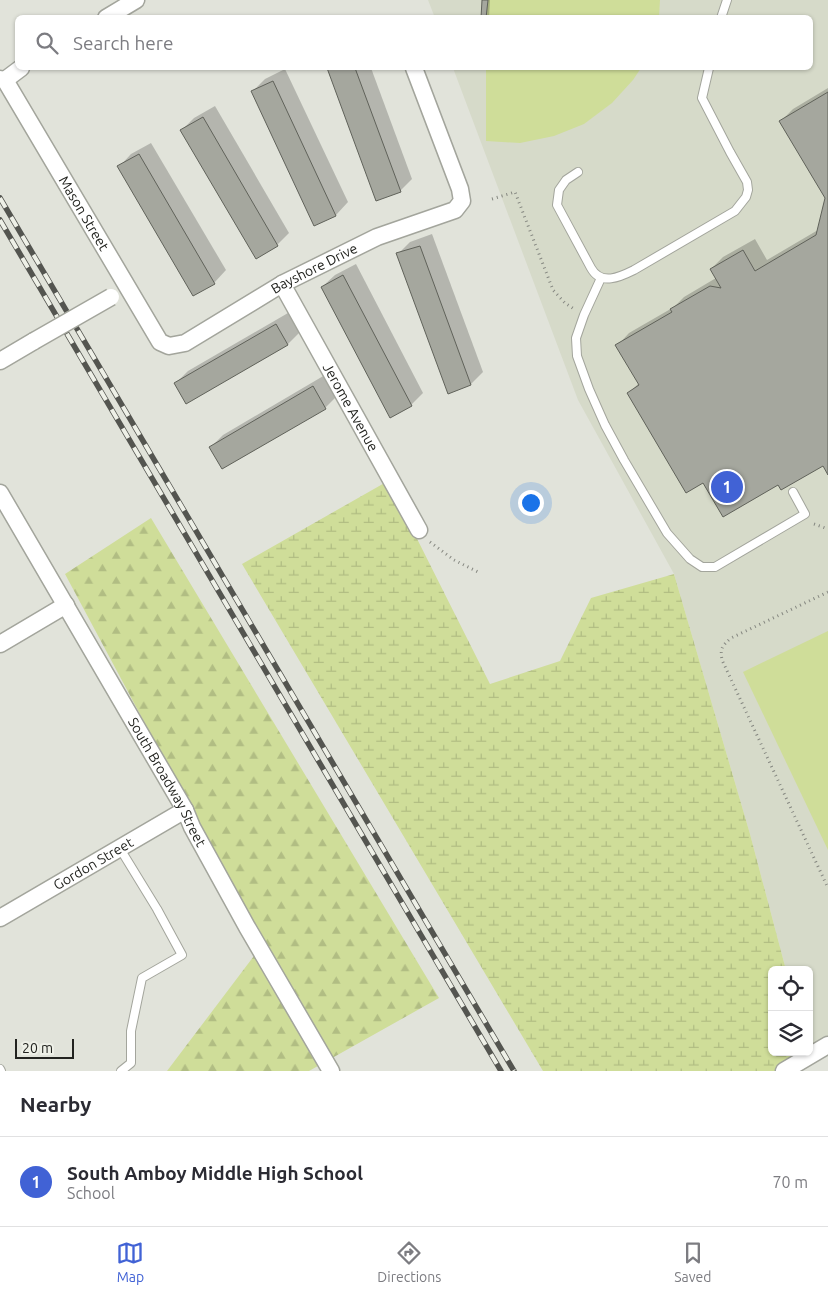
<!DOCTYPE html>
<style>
body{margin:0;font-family:Ubuntu,sans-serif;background:#f2f2f3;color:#2b2b33}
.controls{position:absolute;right:15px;bottom:15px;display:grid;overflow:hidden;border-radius:8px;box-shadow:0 1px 4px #0004}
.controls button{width:45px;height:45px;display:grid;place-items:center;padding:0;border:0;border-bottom:1px solid #e1e1e2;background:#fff;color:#2b2b33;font:25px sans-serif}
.scale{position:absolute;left:15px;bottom:12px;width:59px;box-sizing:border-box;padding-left:5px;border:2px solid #22231f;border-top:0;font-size:14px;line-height:18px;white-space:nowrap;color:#22231f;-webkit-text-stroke:4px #eef0e7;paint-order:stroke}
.you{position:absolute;left:530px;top:502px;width:18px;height:18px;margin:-12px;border:4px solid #fff;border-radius:50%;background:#1a73e8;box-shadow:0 0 0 8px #1a73e833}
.badge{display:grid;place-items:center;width:32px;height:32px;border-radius:50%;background:#4162d5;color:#fff;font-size:16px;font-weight:700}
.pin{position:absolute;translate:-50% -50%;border:2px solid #fff;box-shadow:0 1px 5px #0006}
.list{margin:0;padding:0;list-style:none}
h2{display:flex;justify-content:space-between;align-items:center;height:65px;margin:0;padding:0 20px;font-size:21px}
h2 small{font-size:16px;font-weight:400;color:#7c7c81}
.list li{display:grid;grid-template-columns:32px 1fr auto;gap:15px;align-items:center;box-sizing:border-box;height:90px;padding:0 20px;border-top:1px solid #e1e1e2}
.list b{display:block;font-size:19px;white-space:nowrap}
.list p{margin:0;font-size:16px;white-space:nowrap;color:#7c7c81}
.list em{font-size:16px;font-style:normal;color:#7c7c81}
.icon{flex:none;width:28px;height:28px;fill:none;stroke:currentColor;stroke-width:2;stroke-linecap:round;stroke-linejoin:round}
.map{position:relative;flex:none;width:828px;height:1071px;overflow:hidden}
.search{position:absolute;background:#fff;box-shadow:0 1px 4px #0004;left:15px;right:15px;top:15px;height:55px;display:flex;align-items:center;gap:12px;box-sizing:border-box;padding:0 18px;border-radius:8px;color:#7c7c81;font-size:19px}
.sheet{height:155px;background:#fff}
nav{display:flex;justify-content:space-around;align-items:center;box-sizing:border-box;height:70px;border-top:1px solid #e1e1e2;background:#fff;font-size:14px;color:#7c7c81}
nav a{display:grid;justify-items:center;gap:2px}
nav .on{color:#4162d5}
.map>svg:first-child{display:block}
.built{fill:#d6dac9}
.grass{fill:#cfdd99}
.forest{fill:url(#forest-firs)}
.wetland{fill:url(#wetland-marsh)}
.shadow{fill:#0003}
.building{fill:#a5a79e;stroke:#60625a}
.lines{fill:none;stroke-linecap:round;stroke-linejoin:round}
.lane-casing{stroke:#a3a59c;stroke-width:10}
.street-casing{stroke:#a3a59c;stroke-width:19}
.path{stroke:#858780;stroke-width:3;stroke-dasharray:1 4;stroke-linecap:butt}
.lane{stroke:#fff;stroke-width:8}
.street{stroke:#fff;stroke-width:16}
.rail-casing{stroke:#545550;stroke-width:5.5}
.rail{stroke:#eef0e7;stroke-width:4;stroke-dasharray:11;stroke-linecap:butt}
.street-bridge-casing{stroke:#a3a59c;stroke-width:19;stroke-linecap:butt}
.street-bridge{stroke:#fff;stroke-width:16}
.labels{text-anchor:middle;stroke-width:4.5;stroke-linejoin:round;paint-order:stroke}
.street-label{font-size:14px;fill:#22231f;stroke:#eef0e7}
</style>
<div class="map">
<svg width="828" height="1071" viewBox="0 0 828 1071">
<defs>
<pattern id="forest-firs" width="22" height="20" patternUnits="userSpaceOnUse" patternTransform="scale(1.25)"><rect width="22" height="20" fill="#cfdd99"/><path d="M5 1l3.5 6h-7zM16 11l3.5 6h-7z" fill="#b1bd83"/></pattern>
<pattern id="wetland-marsh" width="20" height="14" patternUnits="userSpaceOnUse" patternTransform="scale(1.25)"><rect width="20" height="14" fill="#cfdd99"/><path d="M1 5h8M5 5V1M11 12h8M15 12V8" fill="none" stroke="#b1bd83"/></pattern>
</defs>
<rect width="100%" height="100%" fill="#e1e3da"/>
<path class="built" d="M428,0H828V1045L809,1052V970H786L750,834L674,574L578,400L453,68H810V18H435Z"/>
<g class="grass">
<path d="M488,0H660L659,17L486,18Z"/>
<path d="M486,68H641L633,80L612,103L584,124L554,136L520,143L486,141Z"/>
<path d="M828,631V850L743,672Z"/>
</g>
<path class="forest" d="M151,518L439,998L309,1071H167L263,944L65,574Z"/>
<path class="wetland" d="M388,481L490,684L560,661L591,598L674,574L750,834L786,970H772V1052H808L784,1071H543L242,564Z"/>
<g class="shadow">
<path d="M484,0H490L489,18H482Z"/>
<path d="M328,68H371L412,179L400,191L377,200Z"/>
<path d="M285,69L348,202L336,215L315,224L253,91L265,79Z"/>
<path d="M828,88V473L823,464L778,483L703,481L629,393L639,383L617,346L629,333L674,307L684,297L716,278L711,269L723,257L755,239L767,260L818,230L827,197L781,121L793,109Z"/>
<path d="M215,106L289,233L277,245L182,130L194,118Z"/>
<path d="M151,143L226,270L214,283L119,167L131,154Z"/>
<path d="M432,234L483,372L471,384L398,254L410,242Z"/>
<path d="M356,264L423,393L411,405L322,287L335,275Z"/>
<path d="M288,313L300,332L288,344L176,383L188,371Z"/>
<path d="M325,375L337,396L325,408L211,447L223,435Z"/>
</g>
<g class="building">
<path d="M482,0H488L486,18H481Z"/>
<path d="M327,68H355L401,192L376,201Z"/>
<path d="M273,81L336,216L314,226L251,91Z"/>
<path d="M828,92V475L823,466L781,490L778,485L723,517L703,483L686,493L627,393L639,385L615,345L672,312L670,309L710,286L721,288L710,269L743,250L755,271L816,235L825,198L779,121Z"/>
<path d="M203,117L278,246L256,259L180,130Z"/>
<path d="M139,154L215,284L193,296L117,166Z"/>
<path d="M420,246L471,385L448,394L396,253Z"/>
<path d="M343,275L412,406L390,418L321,287Z"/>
<path d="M276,324L288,345L186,404L174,383Z"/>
<path d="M313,386L326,409L222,469L209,447Z"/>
</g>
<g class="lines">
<g class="lane-casing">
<g id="lane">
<path d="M721,18L727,0"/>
<path d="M578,172L566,180L559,190L557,205L591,268C601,286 620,277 634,270L735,211L746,197L748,190L747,182L730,152L702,98L709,68"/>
<path d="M601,278L584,315L576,338L577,356L589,389L605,425L624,460L667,533L690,559L702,567H715L805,514L793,492"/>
<path d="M119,847L157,909L182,955L142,978L131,1031V1063L121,1071"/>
<path d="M0,1069L1,1071"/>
</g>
</g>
<g class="street-casing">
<g id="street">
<path d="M106,18L136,0"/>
<path id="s1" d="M0,79L5,80L160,342L169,346L185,343L282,284L377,237L455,210L462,201L460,189L414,68"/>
<path d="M5,80L21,68"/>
<path id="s2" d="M282,284L419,530"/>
<path d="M0,361L34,341"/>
<path id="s3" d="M0,493L185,810L192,827L247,927L331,1071"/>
<path d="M0,644L66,605"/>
<path id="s4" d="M0,918L185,810"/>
<path d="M784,1071L828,1045"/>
</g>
</g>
<g class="path">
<path d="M492,199L515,192L553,290L565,303L574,309"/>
<path d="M814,524L828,529"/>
<path d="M430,542L454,560L480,573"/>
<path d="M828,592L731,638C722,646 720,648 722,660L828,888"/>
</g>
<use href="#lane" class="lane"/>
<use href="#street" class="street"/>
<g class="rail-casing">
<g id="rail">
<path d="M0,198L514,1071"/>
<path d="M0,220L501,1071"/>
</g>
</g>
<use href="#rail" class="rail"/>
<g class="street-bridge-casing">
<path id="street-bridge" d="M34,341L111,297"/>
</g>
<use href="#street-bridge" class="street-bridge"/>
</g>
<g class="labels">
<g class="street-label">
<text dy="5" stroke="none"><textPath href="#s1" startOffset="160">Mason Street</textPath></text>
<text dy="5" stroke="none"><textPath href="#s1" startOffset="485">Bayshore Drive</textPath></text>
<text dy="5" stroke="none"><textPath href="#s2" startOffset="141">Jerome Avenue</textPath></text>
<text dy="5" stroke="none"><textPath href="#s3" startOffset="334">South Broadway Street</textPath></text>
<text dy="5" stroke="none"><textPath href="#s4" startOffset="108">Gordon Street</textPath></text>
</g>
</g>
</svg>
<div class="controls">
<button><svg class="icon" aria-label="locate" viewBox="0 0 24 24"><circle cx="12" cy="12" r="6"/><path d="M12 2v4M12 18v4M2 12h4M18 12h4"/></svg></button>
<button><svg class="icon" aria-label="layers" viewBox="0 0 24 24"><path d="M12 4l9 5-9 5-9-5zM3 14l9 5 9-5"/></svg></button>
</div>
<div class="scale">20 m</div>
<div class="you"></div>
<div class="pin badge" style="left:727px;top:487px">1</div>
<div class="search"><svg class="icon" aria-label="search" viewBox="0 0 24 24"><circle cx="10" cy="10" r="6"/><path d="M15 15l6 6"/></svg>Search here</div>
</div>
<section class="sheet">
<h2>Nearby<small></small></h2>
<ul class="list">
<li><span class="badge">1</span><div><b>South Amboy Middle High School</b><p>School</p></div><em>70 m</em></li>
</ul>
</section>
<nav>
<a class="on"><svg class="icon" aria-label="map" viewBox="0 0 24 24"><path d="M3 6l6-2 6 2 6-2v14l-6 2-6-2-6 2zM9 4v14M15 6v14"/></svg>Map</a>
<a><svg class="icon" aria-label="directions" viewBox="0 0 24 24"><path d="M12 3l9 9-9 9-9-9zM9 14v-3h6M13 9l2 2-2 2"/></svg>Directions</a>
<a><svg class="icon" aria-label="saved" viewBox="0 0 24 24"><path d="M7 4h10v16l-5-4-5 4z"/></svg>Saved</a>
</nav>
